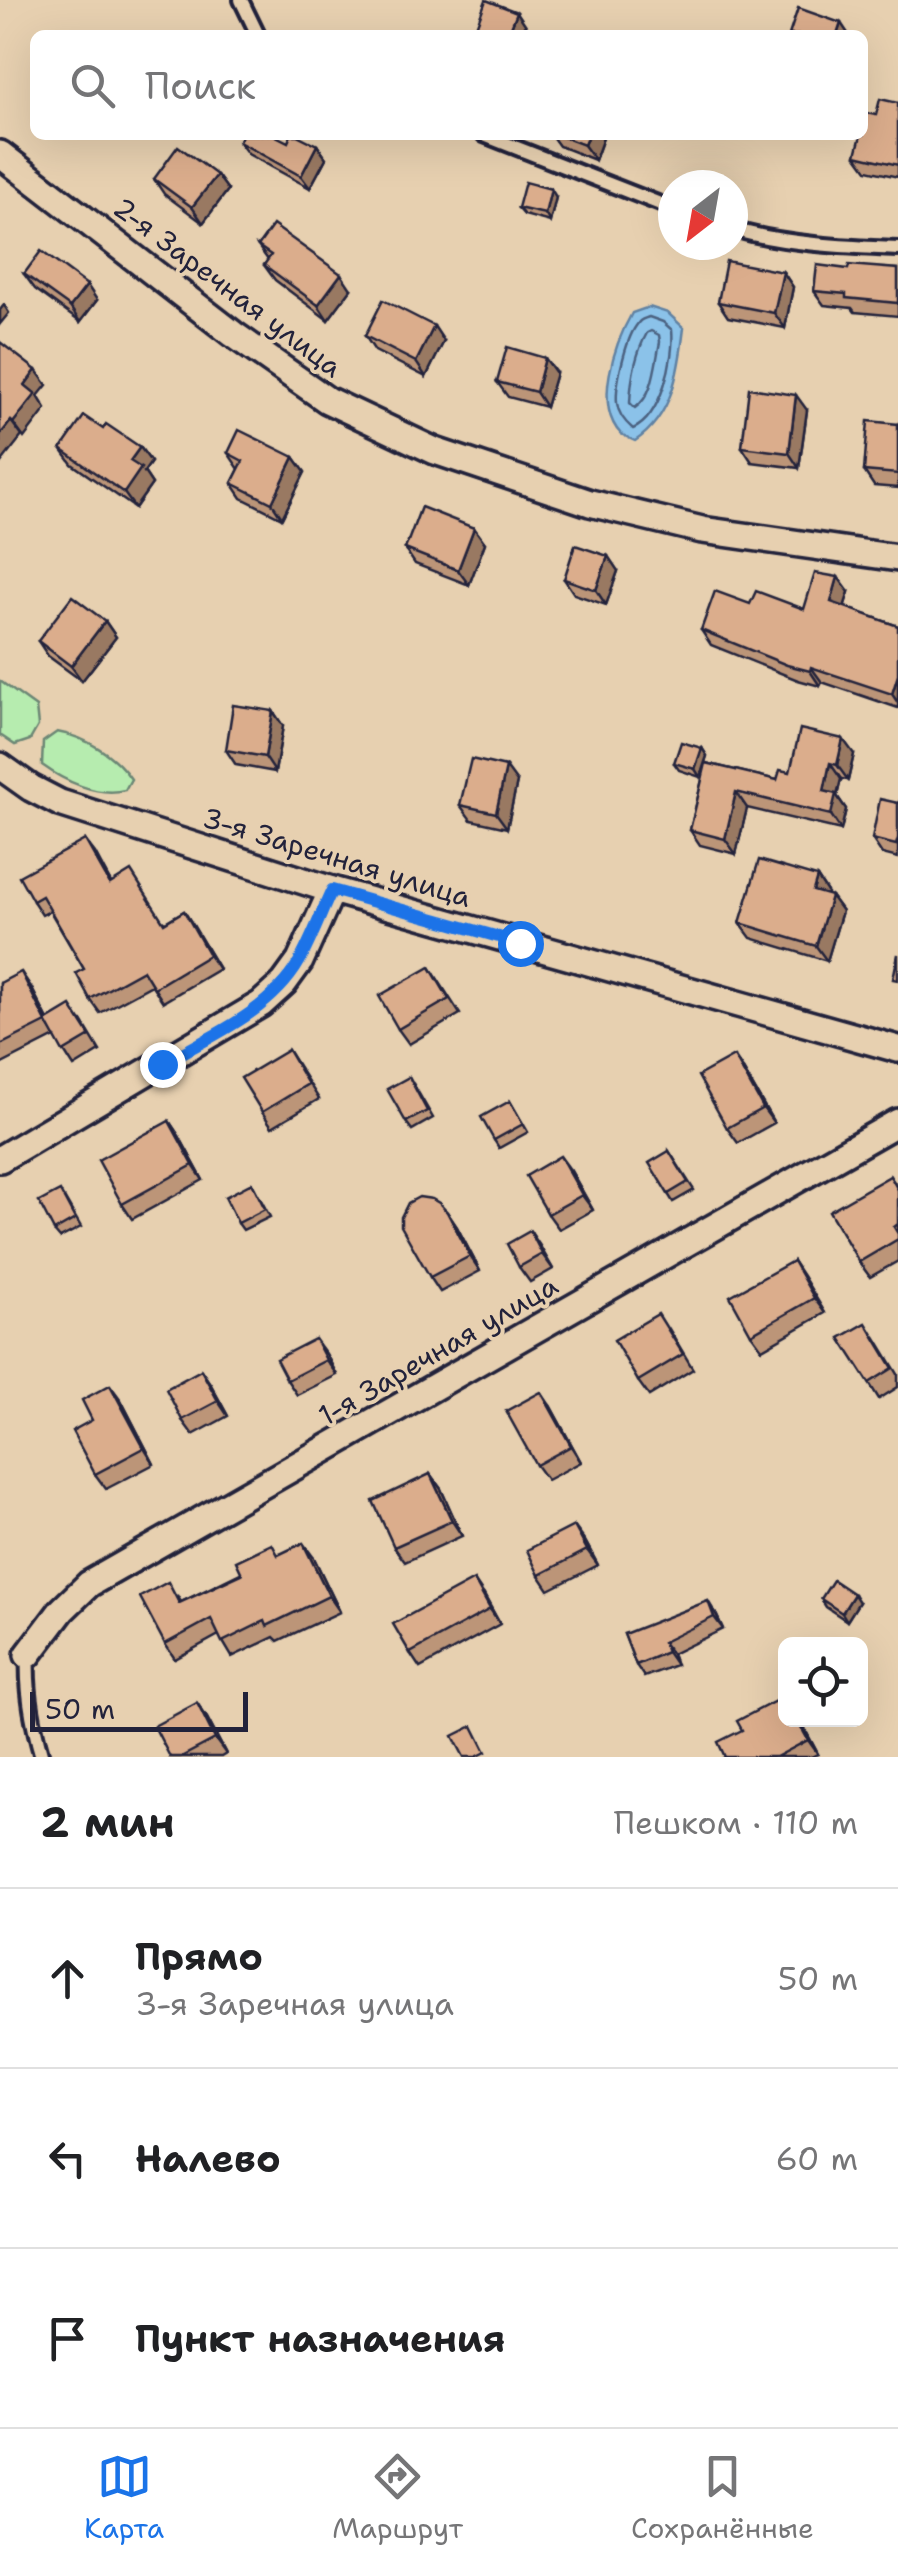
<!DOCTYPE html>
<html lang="ru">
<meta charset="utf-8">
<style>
body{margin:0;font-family:"Shantell Sans",sans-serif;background:#f6f6f6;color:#202124}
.controls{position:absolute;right:30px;bottom:30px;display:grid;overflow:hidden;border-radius:15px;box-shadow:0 10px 40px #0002}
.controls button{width:90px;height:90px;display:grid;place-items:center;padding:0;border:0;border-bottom:2px solid #e0e0e0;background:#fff;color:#202124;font:50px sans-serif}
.compass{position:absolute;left:658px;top:170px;width:90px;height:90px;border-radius:50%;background:#fff;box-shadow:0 10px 40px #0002;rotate:211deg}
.scale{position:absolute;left:30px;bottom:25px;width:218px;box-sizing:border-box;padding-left:10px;border:5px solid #22223b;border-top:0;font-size:28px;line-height:35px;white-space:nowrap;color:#22223b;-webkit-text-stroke:8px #e7d0b0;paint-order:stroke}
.stop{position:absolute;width:30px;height:30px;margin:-22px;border:8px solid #1a73e8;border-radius:50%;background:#fff}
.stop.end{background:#1a73e8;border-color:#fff;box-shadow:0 2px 10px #0008}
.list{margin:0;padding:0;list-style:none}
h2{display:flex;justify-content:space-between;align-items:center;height:130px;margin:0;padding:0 40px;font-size:42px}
h2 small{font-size:32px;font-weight:400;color:#757577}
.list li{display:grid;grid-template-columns:65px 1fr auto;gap:30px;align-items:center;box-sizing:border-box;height:180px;padding:0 40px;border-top:2px solid #e0e0e0}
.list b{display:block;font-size:38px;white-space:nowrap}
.list p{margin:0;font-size:32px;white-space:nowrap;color:#757577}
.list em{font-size:32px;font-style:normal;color:#757577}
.icon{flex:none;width:55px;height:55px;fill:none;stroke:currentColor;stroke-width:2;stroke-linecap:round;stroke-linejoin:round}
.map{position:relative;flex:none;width:898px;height:1757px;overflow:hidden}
.search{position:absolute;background:#fff;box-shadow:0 10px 40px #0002;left:30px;right:30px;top:30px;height:110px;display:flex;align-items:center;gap:25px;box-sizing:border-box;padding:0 35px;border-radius:15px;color:#757577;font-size:38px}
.sheet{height:670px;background:#fff}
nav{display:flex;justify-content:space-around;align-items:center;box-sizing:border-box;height:140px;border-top:2px solid #e0e0e0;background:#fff;font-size:28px;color:#757577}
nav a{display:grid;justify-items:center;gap:5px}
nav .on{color:#1a73e8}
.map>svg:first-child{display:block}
.green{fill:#b6ecaf;stroke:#6c8775;stroke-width:2.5}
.water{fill:#8bc2e9;stroke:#6182a3;stroke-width:2.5}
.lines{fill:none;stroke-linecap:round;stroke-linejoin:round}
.shore{stroke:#4c6281;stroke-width:2.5}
.service-casing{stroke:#22223b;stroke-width:20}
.minor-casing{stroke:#22223b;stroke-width:32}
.service{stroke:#e7d0b0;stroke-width:12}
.minor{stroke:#e7d0b0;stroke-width:25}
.wall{fill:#bc9578;stroke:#22223b;stroke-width:2.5}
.shaded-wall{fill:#997962;stroke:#22223b;stroke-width:2.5}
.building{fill:#dbad8c;stroke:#22223b;stroke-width:2.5}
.route{stroke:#1a73e8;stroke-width:12}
.labels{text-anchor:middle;stroke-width:8;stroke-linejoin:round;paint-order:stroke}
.street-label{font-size:28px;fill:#22223b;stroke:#e7d0b0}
</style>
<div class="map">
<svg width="898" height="1757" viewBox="0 0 898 1757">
<rect width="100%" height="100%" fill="#e7d0b0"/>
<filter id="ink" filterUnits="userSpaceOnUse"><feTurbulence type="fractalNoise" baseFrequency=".01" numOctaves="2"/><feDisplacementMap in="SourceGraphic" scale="20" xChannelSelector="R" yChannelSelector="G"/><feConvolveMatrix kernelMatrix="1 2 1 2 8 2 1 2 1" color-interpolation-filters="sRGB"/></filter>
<g filter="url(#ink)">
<g class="green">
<path d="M0,681L36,707L38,726L30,740L15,745L0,735Z"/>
<path d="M57,732C86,737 115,755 131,779L125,790C97,797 64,781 42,765L43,742Z"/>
</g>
<path class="water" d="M649,307L668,313L684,328C679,370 673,416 635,441C634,441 623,435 621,434C593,405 615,343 632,313Z"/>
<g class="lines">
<g class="shore">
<path d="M649,317L663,322L672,330C675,358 661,417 633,429C626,423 618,413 617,403C615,385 626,340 636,326C641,319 641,320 649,317Z"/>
<path d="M651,331L659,335L660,342C655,365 654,395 635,408L630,403C631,380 636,353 647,333Z"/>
</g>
<g class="service-casing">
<g id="service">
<path d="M241,0L258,35"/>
<path d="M484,135L673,209"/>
<path d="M733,229C782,244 846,247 898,249"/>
<path d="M28,1655C26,1691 32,1723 42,1757"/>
</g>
</g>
<g class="minor-casing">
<g id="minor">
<path d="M0,154L233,334L327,400L435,451L590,503L702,530L898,558"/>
<path d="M0,766L31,788L60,803L332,890L898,1049"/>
<path d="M0,1159L261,1004L284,983L300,961L332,890"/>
<path d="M28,1655L62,1610L89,1584L898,1122"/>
</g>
</g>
<use href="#service" class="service"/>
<use href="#minor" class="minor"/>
</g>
<g class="wall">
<path d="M898,103V177L867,170L856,155L876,115Z"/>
<path d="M551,135H604L595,160L559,146Z"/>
<path d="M239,142H288L317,145L326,158L310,188L248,154Z"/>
<path d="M217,175L228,190L203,223L164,194L154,179Z"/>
<path d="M556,197L550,222L524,215L518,208Z"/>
<path d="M258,246L351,289L328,320L275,280L264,265L268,260Z"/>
<path d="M848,269H898V316L855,312L852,308L824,305L814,291Z"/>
<path d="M783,272L793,287L785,328L728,317L718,302Z"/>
<path d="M24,274L97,300L80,322L35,289Z"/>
<path d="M365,336L444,341L426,377L375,351Z"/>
<path d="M556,373L546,407L508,397L497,382Z"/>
<path d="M807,410L799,468L752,462L742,447Z"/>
<path d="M898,424V488L874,486L864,471Z"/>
<path d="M103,429L140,447L151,462L144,472L152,484L135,508L72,464L61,449Z"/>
<path d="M228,453L294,457L305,472L282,518L242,498L232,483L239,469Z"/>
<path d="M474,528L485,543L469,585L415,564L405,549Z"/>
<path d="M618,571L606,605L574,594L564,579Z"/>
<path d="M849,592L844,607L898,626V708L822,682L820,686L798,680L711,645L701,630L750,604L804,609Z"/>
<path d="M105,621L116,637L82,681L48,656L38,641Z"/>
<path d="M273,711L283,726L275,772L236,765L226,750Z"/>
<path d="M702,748L707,756L700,777L679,770L674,763Z"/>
<path d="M854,754L848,780L841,779L837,796L846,809L841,830L747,808L736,854L700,845L690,830L706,763L777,780L790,772Z"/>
<path d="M517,782L507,828L471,820L460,805Z"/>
<path d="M898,803V858L882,854L872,839Z"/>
<path d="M85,840L111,883L165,922L184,911L219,969L163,1002L152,985L100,1013L90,999L84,969L50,911L42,915L33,901Z"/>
<path d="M817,877L827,892V895L831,896L842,911L827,961L751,938L740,923Z"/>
<path d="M430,967L460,1014L409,1044L398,1029Z"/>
<path d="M0,983L31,987L48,1020L82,1021L100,1051L74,1067L55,1037L0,1065Z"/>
<path d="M288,1050L319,1099L272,1127L262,1112Z"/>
<path d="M744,1071L774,1123L738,1143L727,1128Z"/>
<path d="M414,1085L433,1118L412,1130L406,1122Z"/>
<path d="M510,1101L528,1132L499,1148L494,1140Z"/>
<path d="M169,1121L179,1136L203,1180L132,1219L122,1204Z"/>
<path d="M669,1151L694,1190L673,1202L668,1194Z"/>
<path d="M571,1171L593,1210L559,1229L548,1214Z"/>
<path d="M890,1176L898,1188V1261L870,1277L859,1262Z"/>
<path d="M252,1183L270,1217L243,1230L238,1223Z"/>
<path d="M65,1199L81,1227L60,1238L54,1231Z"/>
<path d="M447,1212L457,1227L480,1271L440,1292L430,1277Z"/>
<path d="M530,1231L553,1269L530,1282L519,1267Z"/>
<path d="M793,1261L825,1313L762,1349L751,1334Z"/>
<path d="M669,1329L693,1369L649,1396L638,1381Z"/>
<path d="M876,1338L898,1374V1387L879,1399L869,1383Z"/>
<path d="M326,1354L337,1375L297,1395L287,1380Z"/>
<path d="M201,1370L211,1385L228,1416L193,1435L182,1420Z"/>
<path d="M121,1400L154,1464L106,1489L95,1474L92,1420Z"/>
<path d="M551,1407L581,1462L547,1480L536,1465Z"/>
<path d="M430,1474L441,1489L462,1536L405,1562L394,1547Z"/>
<path d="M585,1541L598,1565L549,1590L539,1575Z"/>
<path d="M279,1554L314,1558L340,1612L278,1641L274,1637L232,1657L219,1635L175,1659L165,1644L178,1597L181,1602Z"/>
<path d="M484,1595L500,1624L420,1668L410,1653Z"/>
<path d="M821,1599L859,1602L847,1621L826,1607Z"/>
<path d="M716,1614L723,1629L672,1654L676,1665L644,1677L636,1665L624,1634Z"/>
<path d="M197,1703L207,1718L226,1754L221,1757H170Z"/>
<path d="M786,1720H800L818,1754L811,1757H725Z"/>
</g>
<g class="shaded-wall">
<path d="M517,12L527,27L524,35L511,27Z"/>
<path d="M841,23L849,35H837Z"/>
<path d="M588,135H604L595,160L584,145Z"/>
<path d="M317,145L326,158L310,188L301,176Z"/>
<path d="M217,175L228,190L203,223L192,207Z"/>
<path d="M551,189L556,197L550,222L545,214Z"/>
<path d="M783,272L793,287L785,328L774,313Z"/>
<path d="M341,274L351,289L328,320L318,305Z"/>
<path d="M87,285L97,300L80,322L70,307Z"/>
<path d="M4,305L9,313L0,324V310Z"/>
<path d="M434,326L444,341L426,377L416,362Z"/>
<path d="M545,358L556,373L546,407L536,392Z"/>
<path d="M36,370L47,385L38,396L46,409L24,438L13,423L25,385Z"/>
<path d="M796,395L807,410L799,468L789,453Z"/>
<path d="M11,421L22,436L0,464V435Z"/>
<path d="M140,447L151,462L144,472L152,484L135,508L124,493L130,461Z"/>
<path d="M294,457L305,472L282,518L272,503Z"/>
<path d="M474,528L485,543L469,585L458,570Z"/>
<path d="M608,556L618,571L606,605L596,590Z"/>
<path d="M838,577L849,592L841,617L831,602Z"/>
<path d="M105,621L116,637L82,681L71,666Z"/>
<path d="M811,667L822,682L820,686L810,671Z"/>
<path d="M898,675V703L892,694Z"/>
<path d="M273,711L283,726L275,772L265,757Z"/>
<path d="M843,739L854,754L848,780L837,765Z"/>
<path d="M702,748L707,756L700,777L695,769Z"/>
<path d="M830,763L841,779L837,796L846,809L841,830L831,815L824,791Z"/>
<path d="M506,767L517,782L507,828L496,813Z"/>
<path d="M736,792L747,808L736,854L725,839Z"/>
<path d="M85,840L95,853L119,898L110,884Z"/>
<path d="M817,877L827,892L823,906L813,891Z"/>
<path d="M831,896L842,911L827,961L816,946Z"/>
<path d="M184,911L193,925L219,969L209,955Z"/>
<path d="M21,972L31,987L56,1037L46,1022Z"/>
<path d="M734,1056L744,1071L774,1123L763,1108Z"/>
<path d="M169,1121L179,1136L203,1180L193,1165Z"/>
<path d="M560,1156L571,1171L593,1210L582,1195Z"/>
<path d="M447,1212L457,1227L480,1271L470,1256Z"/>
<path d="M530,1231L540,1246L553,1269L542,1254Z"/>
<path d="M793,1261L803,1276L825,1313L814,1298Z"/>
<path d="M315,1339L326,1354L337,1375L326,1360Z"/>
<path d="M201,1370L211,1385L228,1416L218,1401Z"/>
<path d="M110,1385L121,1400L154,1464L144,1448Z"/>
<path d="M541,1392L551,1407L581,1462L571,1446Z"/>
<path d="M430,1474L441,1489L462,1536L452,1521Z"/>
<path d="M574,1526L585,1541L598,1565L587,1550Z"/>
<path d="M303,1543L314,1558L340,1612L329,1596Z"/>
<path d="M474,1580L484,1595L500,1624L490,1609Z"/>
<path d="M854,1594L859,1602L847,1621L842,1613Z"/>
<path d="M708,1601L716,1614L723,1629L714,1617Z"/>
<path d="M663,1642L672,1654L676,1665L667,1652Z"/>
<path d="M197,1703L207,1718L226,1754L215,1739Z"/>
<path d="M797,1720H800L818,1754L808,1740Z"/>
</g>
<g class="building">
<path d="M486,0L517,12L511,27L533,35H473Z"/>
<path d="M798,8L841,23L837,35H789Z"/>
<path d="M880,99L898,103V165L856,155L861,135H863L866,113L876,115Z"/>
<path d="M242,135H274L288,142L291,135H297L317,145L301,176L239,142Z"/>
<path d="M558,135H588L584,145Z"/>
<path d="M178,146L217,175L192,207L154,179Z"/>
<path d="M525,182L551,189L545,214L518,208Z"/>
<path d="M273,225L341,274L318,305L264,265L271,255L258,246Z"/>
<path d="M41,251L87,285L70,307L24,274Z"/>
<path d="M726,261L783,272L774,313L718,302Z"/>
<path d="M817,265L848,269L849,265L898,269V303L846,298V294L814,291Z"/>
<path d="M383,300L434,326L416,362L365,336Z"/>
<path d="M0,342L36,370L25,385L36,394L13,423L11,421L0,435Z"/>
<path d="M507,347L545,358L536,392L497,382Z"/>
<path d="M749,388L796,395L789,453L742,447Z"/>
<path d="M84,416L103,429L106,424L140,447L130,461L141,468L124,493L61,449Z"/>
<path d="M868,421L898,424V474L864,471Z"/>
<path d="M239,430L294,457L272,503L232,483L243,461L228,453Z"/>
<path d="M421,507L474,528L458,570L405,549Z"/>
<path d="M575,545L608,556L596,590L564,579Z"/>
<path d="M815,573L838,577L831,602L898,626V675L892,694L811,667L810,671L787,665L701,630L715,591L750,604L756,591L804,609Z"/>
<path d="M72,596L105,621L71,666L38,641Z"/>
<path d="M233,705L273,711L265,757L226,750Z"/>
<path d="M800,729L843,739L837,765L830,763L824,791L836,794L831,815L736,792L725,839L690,830L706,763L777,780L780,770L790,772Z"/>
<path d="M681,742L702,748L695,769L674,763Z"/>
<path d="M471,759L506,767L496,813L460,805Z"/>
<path d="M880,799L898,803V838L896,845L872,839Z"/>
<path d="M85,840L110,884L131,871L164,923L184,911L209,955L154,988L143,970L90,999L76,973L84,969L42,896L33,901L19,876Z"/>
<path d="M759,860L817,877L813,891L831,896L816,946L740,923Z"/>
<path d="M898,954V980L893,979Z"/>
<path d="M430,967L449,999L398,1029L379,996Z"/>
<path d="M21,972L46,1022L0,1045V983Z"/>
<path d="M71,1006L90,1036L63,1052L46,1021Z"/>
<path d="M288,1050L308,1084L262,1112L241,1078Z"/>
<path d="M734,1056L763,1108L727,1128L698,1076Z"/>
<path d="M409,1077L427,1111L406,1122L387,1089Z"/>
<path d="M510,1101L523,1124L494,1140L481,1117Z"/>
<path d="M169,1121L193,1165L122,1204L98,1160Z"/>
<path d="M669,1151L688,1182L668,1194L649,1163Z"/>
<path d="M560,1156L582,1195L548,1214L526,1176Z"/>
<path d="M890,1176L898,1190V1224L894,1227L898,1234V1239L859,1262L829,1211Z"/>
<path d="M252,1183L265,1209L238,1223L225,1197Z"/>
<path d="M60,1191L75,1219L54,1231L39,1202Z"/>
<path d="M419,1197L432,1199L439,1203L447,1212L470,1256L430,1277L401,1226V1217L408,1203Z"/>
<path d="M530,1231L542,1254L519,1267L507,1244Z"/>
<path d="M793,1261L814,1298L751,1334L730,1296Z"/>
<path d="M658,1314L683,1354L638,1381L614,1340Z"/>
<path d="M866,1323L893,1368L869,1383L840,1338Z"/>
<path d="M315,1339L326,1360L287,1380L276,1359Z"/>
<path d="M201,1370L218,1401L182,1420L166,1389Z"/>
<path d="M110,1385L144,1448L95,1474L72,1431L92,1420L82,1400Z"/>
<path d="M541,1392L571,1446L536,1465L506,1411Z"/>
<path d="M430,1474L452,1521L394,1547L373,1501Z"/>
<path d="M574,1526L587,1550L539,1575L527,1550Z"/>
<path d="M303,1543L329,1596L267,1626L265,1621L222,1642L211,1619L165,1644L140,1597L168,1582L179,1603L242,1574L236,1561L272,1544L278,1555Z"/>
<path d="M474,1580L490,1609L410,1653L393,1624Z"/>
<path d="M833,1580L854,1594L842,1613L821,1599Z"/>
<path d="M708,1601L714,1617L663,1642L667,1652L636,1665L624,1634Z"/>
<path d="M785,1696L786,1720H797L808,1740L776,1757H725L718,1742L742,1730L737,1721Z"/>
<path d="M197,1703L215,1739L181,1757H170L154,1726Z"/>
<path d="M473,1726L486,1752L476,1757H464L453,1736Z"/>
</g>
</g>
<g class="lines" filter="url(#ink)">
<path class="route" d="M162,1064C210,1037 271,1011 299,962C312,939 321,913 332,890L520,943"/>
</g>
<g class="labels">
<g class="street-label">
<text transform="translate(228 287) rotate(37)" y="10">2-я Заречная улица</text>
<text transform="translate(337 857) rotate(17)" y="10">3-я Заречная улица</text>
<text transform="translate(438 1350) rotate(-30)" y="10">1-я Заречная улица</text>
</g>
</g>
</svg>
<div class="controls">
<button><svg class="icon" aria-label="locate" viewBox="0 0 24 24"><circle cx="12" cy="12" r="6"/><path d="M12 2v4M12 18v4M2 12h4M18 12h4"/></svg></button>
</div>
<svg class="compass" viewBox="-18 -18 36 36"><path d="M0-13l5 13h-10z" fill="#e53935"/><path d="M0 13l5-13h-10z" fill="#757577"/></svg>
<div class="scale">50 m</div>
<div class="stop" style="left:520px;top:943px"></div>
<div class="stop end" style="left:162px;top:1064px"></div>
<div class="search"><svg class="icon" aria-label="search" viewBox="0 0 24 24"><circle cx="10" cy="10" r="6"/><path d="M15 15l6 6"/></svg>Поиск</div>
</div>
<section class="sheet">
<h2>2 мин<small>Пешком · 110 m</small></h2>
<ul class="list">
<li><svg class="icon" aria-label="ahead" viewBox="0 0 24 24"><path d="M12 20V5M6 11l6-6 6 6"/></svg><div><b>Прямо</b><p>3-я Заречная улица</p></div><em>50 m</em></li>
<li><svg class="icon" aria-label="left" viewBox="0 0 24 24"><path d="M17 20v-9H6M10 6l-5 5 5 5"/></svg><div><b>Налево</b></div><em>60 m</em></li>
<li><svg class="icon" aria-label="arrive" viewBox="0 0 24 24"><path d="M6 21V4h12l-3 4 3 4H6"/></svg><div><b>Пункт назначения</b></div></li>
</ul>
</section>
<nav>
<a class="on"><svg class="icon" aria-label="map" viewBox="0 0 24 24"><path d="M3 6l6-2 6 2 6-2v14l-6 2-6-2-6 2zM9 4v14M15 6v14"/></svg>Карта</a>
<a><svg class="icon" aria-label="directions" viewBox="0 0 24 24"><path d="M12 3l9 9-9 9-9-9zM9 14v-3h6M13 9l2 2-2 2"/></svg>Маршрут</a>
<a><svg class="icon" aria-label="saved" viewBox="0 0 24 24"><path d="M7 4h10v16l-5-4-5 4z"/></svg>Сохранённые</a>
</nav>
